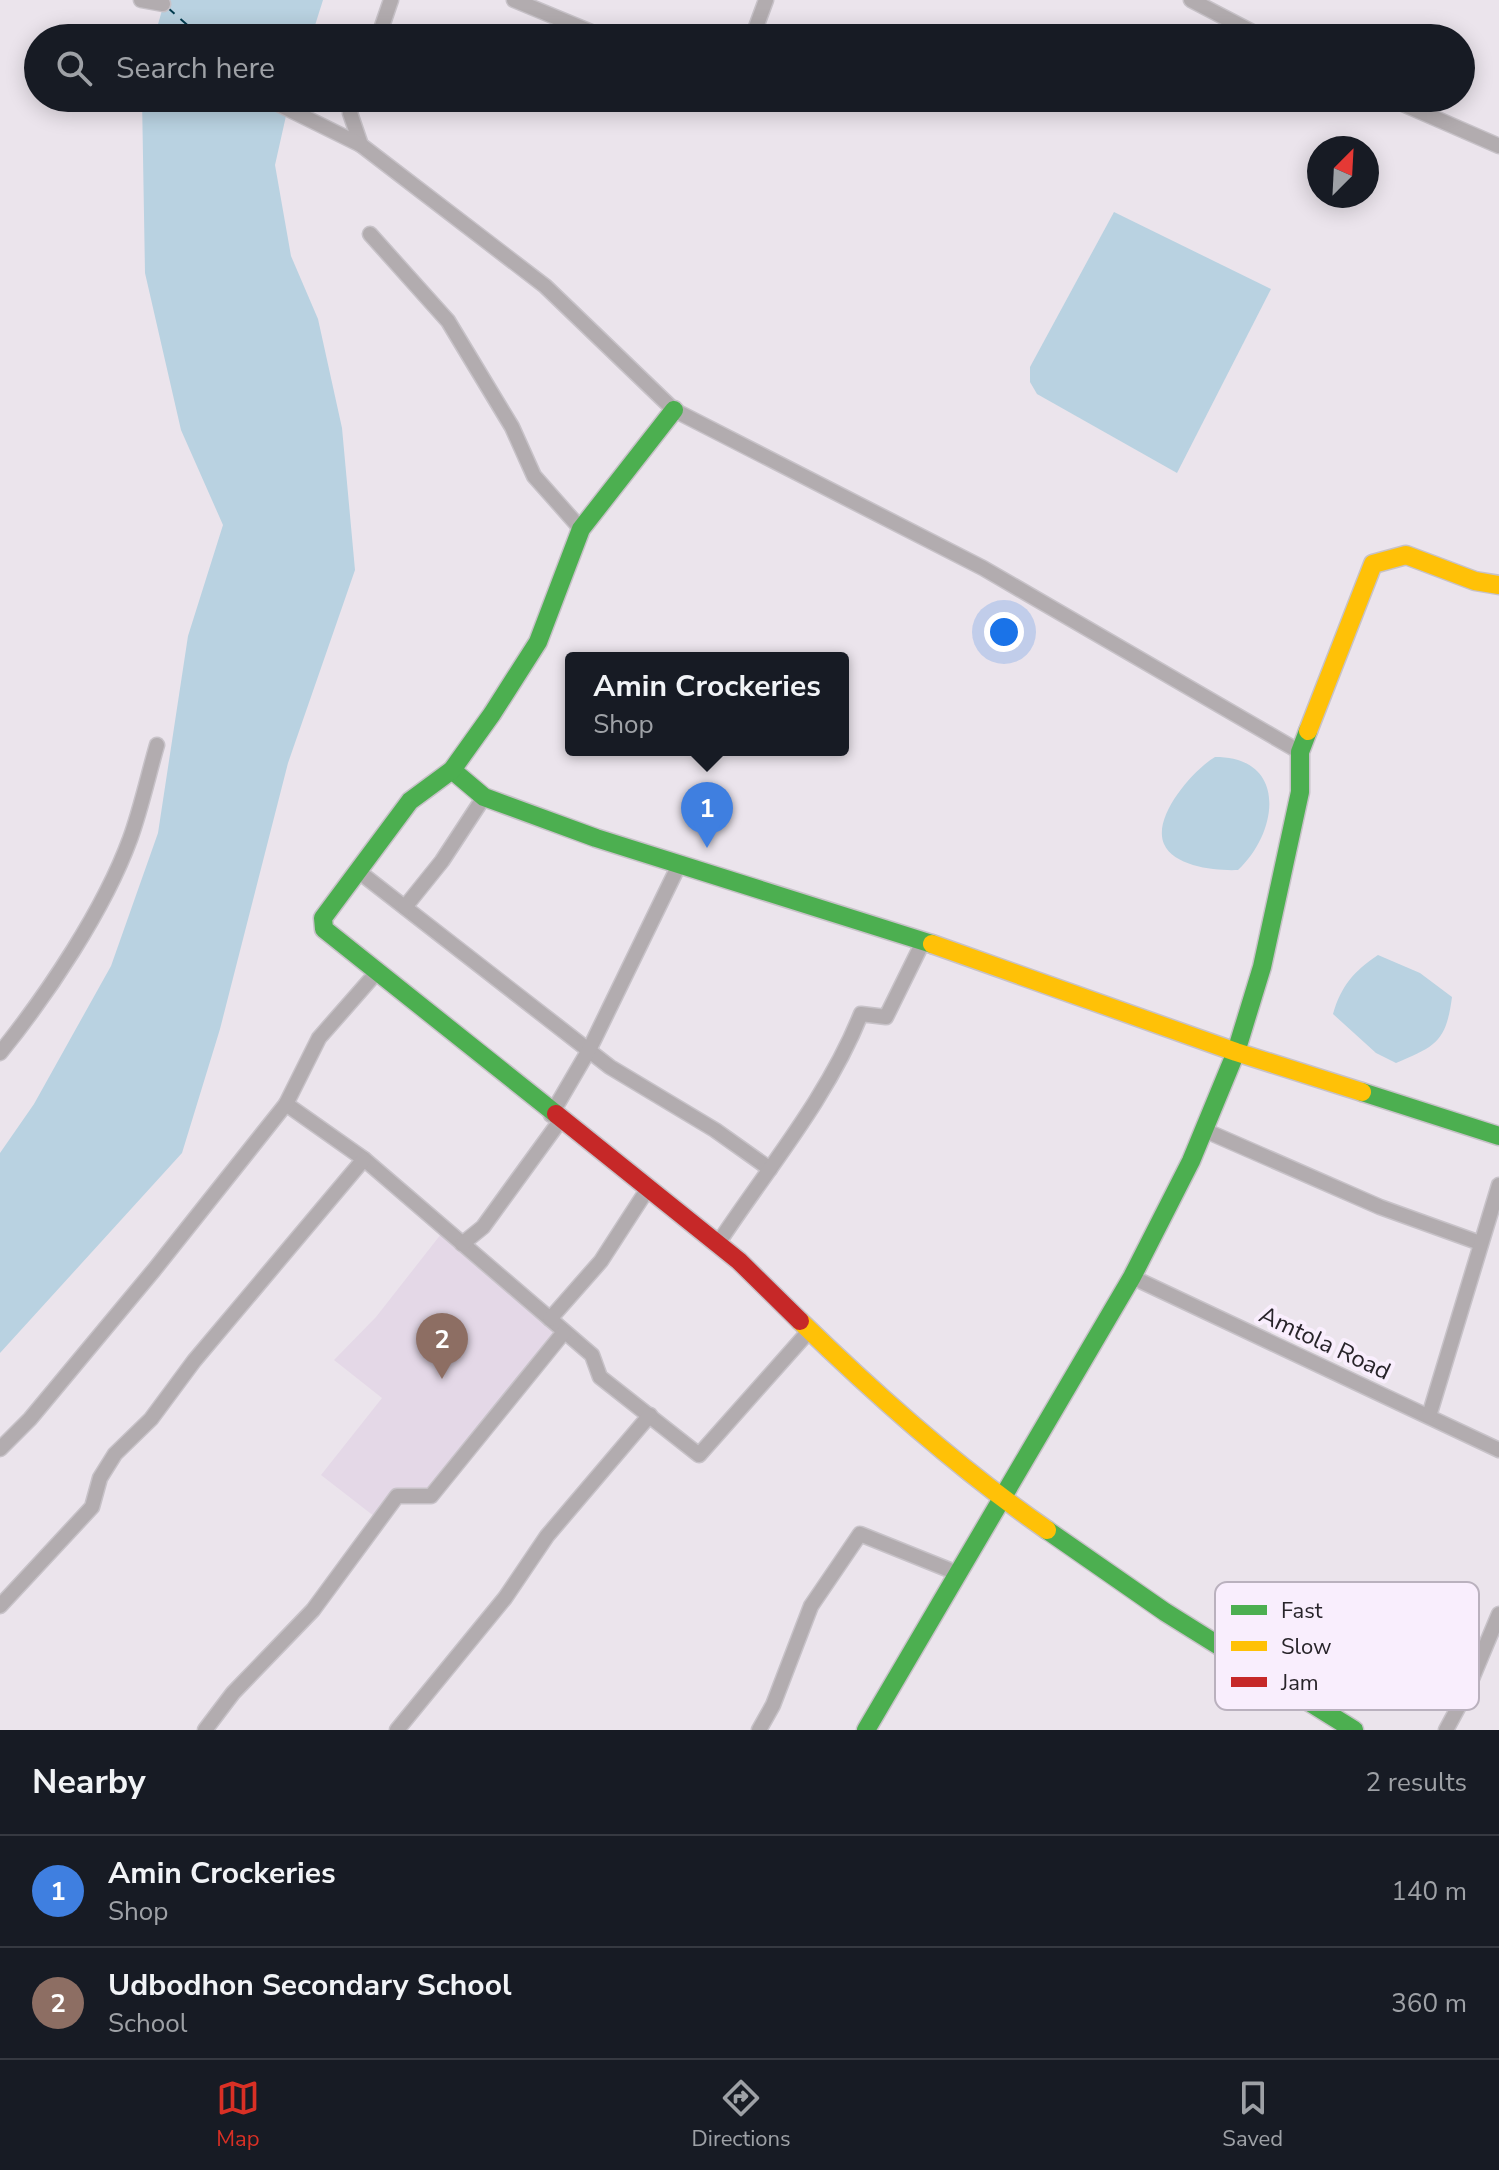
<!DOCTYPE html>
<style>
body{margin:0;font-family:"Nunito Sans",sans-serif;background:#242831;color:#f1f3f6}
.compass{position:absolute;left:1307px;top:136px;width:72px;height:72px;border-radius:50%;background:#171b24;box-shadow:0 4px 20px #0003;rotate:24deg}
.you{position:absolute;left:1004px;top:632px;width:28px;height:28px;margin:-20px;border:6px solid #fff;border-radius:50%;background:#1a73e8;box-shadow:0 0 0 12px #1a73e833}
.badge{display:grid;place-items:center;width:52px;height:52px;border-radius:50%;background:#d93025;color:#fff;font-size:26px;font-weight:700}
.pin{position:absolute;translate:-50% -66px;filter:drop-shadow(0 2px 4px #0008)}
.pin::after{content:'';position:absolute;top:42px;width:28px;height:24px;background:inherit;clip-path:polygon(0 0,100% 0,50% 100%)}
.popup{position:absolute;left:565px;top:652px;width:284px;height:104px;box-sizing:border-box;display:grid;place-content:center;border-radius:8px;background:#171b24;filter:drop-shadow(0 2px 6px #0005);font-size:26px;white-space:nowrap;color:#9ea1a6}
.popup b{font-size:30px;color:#f1f3f6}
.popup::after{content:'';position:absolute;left:50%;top:100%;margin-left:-16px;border:16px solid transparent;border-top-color:#171b24}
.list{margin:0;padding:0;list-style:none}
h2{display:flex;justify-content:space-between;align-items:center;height:104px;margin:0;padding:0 32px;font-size:34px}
h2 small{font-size:26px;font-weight:400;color:#9ea1a6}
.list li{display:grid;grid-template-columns:52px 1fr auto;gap:24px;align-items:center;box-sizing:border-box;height:112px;padding:0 32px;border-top:2px solid #363941}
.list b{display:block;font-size:30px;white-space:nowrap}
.list p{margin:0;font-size:26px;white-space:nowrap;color:#9ea1a6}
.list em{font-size:26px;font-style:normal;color:#9ea1a6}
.icon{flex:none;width:44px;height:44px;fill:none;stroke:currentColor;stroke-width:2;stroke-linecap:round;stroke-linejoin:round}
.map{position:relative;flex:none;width:1499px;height:1730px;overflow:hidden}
.search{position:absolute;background:#171b24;box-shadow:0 4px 20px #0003;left:24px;right:24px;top:24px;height:88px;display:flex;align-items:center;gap:20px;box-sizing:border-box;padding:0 28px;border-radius:44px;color:#9ea1a6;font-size:30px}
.sheet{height:328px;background:#171b24}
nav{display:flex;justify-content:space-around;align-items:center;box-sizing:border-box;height:112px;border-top:2px solid #363941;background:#171b24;font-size:22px;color:#9ea1a6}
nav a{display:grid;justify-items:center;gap:4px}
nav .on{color:#d93025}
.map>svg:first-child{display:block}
.built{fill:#e4d8e7}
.water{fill:#b9d2e1}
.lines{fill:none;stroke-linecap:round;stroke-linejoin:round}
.ferry{stroke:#033c4f;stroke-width:2;stroke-dasharray:10 8;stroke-linecap:butt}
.street-casing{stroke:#c7c2c8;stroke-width:17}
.fast-casing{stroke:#c7c2c8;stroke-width:21}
.slow-casing{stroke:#c7c2c8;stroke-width:21}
.jam-casing{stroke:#c7c2c8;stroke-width:21}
.street{stroke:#b2acaf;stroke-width:14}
.fast{stroke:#4caf50;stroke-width:18}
.slow{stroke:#ffc107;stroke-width:18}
.jam{stroke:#c62828;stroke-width:18}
.labels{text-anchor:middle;stroke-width:8;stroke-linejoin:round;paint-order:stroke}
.street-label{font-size:24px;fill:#28242a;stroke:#f9eefd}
.key{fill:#f9eefd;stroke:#bab1be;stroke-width:2}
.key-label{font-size:22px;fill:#28242a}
</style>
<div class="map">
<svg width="1499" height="1730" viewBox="0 0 1499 1730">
<rect width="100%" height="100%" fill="#ebe4ec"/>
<path class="built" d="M445,1229L564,1332L431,1496H397L379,1520L321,1475L382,1398L334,1360L376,1317Z"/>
<g class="water">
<path d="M165,0H323L311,38H154Z"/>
<path d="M142,98H290L275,165L291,256L318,319L342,428L355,570L288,763L220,1029L182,1153L0,1353V1153L34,1104L111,966L158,833L188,636L223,525L181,430L145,273Z"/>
<path d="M1114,212L1271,289L1177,473L1037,394L1030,382V367Z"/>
<path d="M1215,757C1289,757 1278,833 1238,870C1217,871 1174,867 1164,844C1152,817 1193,770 1215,757Z"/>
<path d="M1378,955L1420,973L1452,997C1446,1042 1436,1046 1396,1063L1376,1053L1333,1014C1341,986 1354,971 1378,955Z"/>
</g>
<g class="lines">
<path class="ferry" d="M167,7L202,38"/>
<g class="street-casing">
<g id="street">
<path d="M141,0L163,4"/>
<path d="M514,0L606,38"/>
<path d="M1191,0L1264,38"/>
<path d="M378,38L391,0"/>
<path d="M752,38L766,0"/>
<path d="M354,98L350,113L361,145L545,286L674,410L983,568L1300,752"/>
<path d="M1389,98L1499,146"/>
<path d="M274,102L361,145"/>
<path d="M370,234L448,321L512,427L534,476L581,529"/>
<path d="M358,871L610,1067L715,1130L770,1169"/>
<path d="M405,907L442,861L484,797"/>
<path d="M0,1053C47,995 104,910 130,839C141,809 148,776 157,745"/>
<path d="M286,1104L364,1159L592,1355L600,1377L699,1455L810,1330"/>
<path d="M551,1115L589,1050L679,865"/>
<path d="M1204,1130L1380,1207L1480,1243"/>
<path d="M462,1244L483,1227L560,1121"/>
<path d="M717,1245C767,1169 827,1099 861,1014L886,1017L923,942"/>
<path d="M1132,1277L1499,1450"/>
<path d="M550,1319L601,1261L647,1190"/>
<path d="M1429,1416L1499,1185"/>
<path d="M0,1449L30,1419L154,1270L286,1104L319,1038L377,972"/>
<path d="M0,1606L92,1507L100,1478L115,1454L151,1419L194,1361L364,1159"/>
<path d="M205,1730L233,1693L313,1610L397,1496H431L564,1332"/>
<path d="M397,1730L505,1598L547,1536L650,1415"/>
<path d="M759,1730L773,1705L811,1606L860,1534L957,1573"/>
<path d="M1446,1730L1466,1693L1499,1614"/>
</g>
</g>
<g class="fast-casing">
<g id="fast">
<path d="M452,770L484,797L596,838L932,944"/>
<path d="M1362,1092L1499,1136"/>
<path d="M556,1114L324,929L323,918L410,801L452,770L492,714L538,642L581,529L674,410"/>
<path d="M1047,1530L1165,1612L1354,1730"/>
<path d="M866,1730L1132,1277L1191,1161L1236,1052L1262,967L1300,792V752L1308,731"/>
</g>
</g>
<g class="slow-casing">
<g id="slow">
<path d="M1308,731L1373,564L1406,555L1475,581L1499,585"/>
<path d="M932,944L1236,1052L1362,1092"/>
<path d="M800,1321C877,1396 959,1469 1047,1530"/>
</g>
</g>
<g class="jam-casing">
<path id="jam" d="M556,1114L739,1261L800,1321"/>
</g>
<use href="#street" class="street"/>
<use href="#fast" class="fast"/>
<use href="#slow" class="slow"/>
<use href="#jam" class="jam"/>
</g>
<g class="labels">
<g class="street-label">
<text transform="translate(1325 1343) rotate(25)" y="8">Amtola Road</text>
</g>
</g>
<rect x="1215" y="1582" width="264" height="128" rx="12" class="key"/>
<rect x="1231" y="1605" width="36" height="10" fill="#4caf50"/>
<rect x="1231" y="1641" width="36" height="10" fill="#ffc107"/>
<rect x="1231" y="1677" width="36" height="10" fill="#c62828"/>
<g class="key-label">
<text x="1281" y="1618">Fast</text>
<text x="1281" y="1654">Slow</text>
<text x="1281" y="1690">Jam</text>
</g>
</svg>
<svg class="compass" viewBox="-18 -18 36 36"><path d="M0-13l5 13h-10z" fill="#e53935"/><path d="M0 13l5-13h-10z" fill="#9ea1a6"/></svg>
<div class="you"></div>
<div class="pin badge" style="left:707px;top:848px;background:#3f7fe0">1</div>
<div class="popup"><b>Amin Crockeries</b>Shop</div>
<div class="pin badge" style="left:442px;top:1379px;background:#8d6e63">2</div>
<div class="search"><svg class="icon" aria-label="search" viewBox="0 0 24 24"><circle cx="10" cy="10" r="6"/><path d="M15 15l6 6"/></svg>Search here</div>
</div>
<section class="sheet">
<h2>Nearby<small>2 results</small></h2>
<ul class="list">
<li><span class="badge" style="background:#3f7fe0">1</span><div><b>Amin Crockeries</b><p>Shop</p></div><em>140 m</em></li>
<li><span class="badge" style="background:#8d6e63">2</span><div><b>Udbodhon Secondary School</b><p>School</p></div><em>360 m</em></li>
</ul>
</section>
<nav>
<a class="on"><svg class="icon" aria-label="map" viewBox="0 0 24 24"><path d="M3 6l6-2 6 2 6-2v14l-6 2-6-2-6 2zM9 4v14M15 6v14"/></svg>Map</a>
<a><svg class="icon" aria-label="directions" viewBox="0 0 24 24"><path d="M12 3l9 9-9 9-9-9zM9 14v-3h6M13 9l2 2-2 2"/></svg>Directions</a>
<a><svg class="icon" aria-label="saved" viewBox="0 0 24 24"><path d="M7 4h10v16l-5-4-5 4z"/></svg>Saved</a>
</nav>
